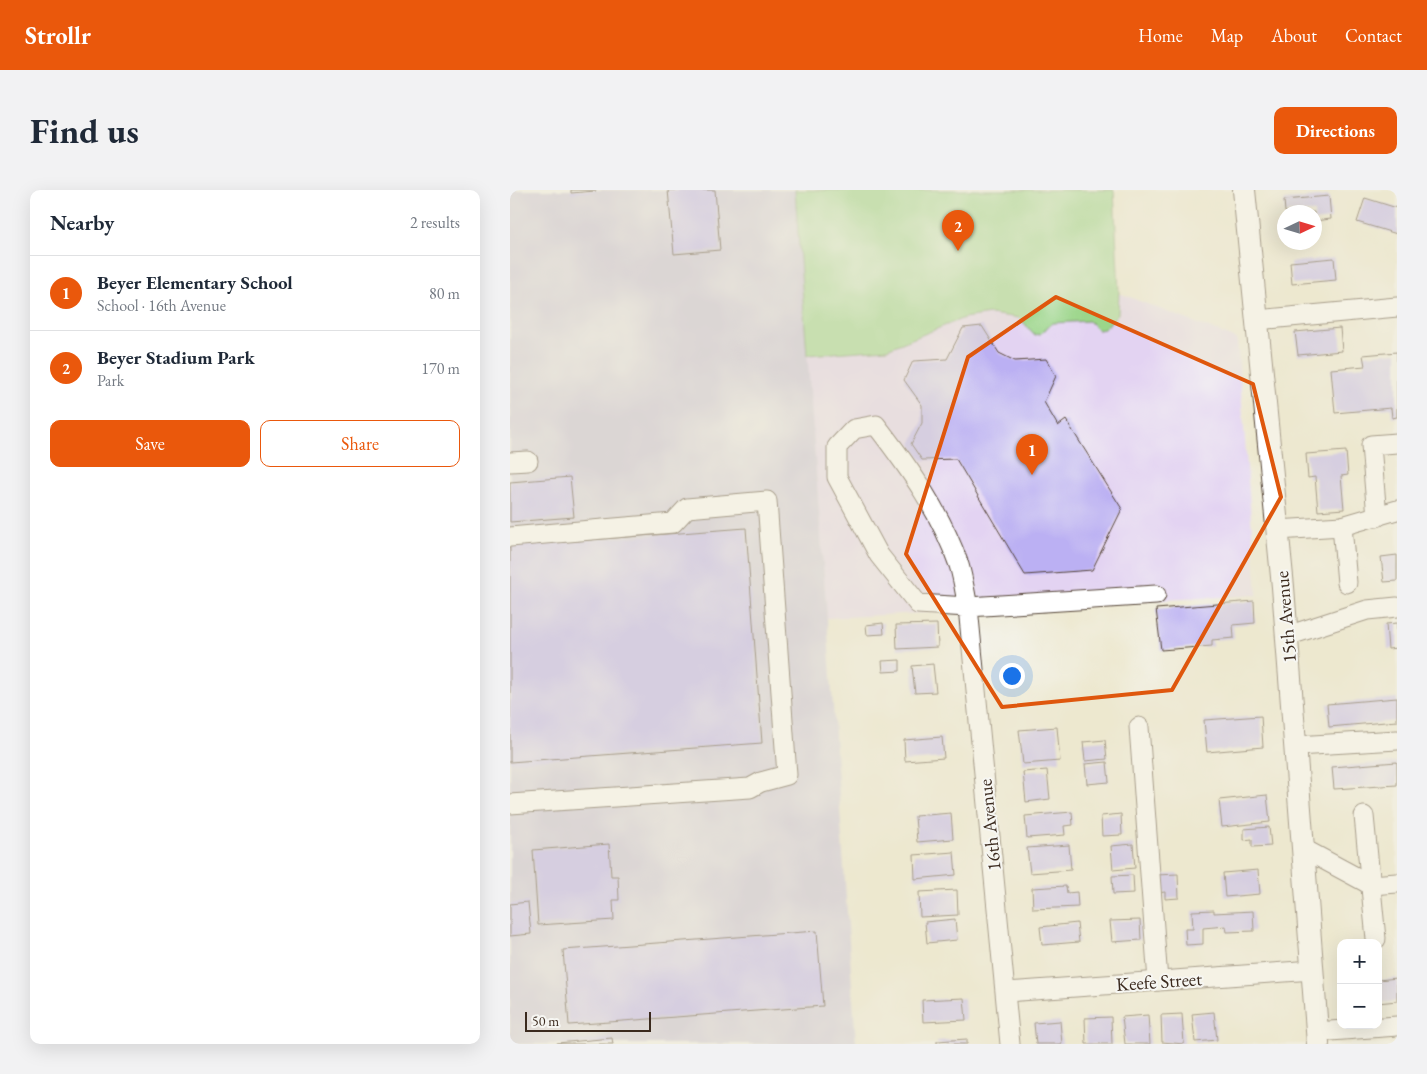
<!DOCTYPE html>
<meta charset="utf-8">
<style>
body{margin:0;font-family:"EB Garamond",serif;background:#f2f2f3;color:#1f2937}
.controls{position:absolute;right:15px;bottom:15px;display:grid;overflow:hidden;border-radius:10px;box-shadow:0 5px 20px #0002}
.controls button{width:45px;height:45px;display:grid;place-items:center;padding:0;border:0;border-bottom:1px solid #e0e1e3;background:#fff;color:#1f2937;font:25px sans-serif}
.compass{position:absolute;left:767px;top:15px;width:45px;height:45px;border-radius:50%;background:#fff;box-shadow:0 5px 20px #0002;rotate:86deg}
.scale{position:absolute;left:15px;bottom:12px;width:126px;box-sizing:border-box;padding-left:5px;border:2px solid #3b2a1e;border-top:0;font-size:14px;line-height:18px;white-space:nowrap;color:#3b2a1e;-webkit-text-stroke:4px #f6f6f2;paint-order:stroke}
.you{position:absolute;left:501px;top:485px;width:18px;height:18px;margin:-12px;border:4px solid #fff;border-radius:50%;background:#1a73e8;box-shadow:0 0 0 8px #1a73e833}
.badge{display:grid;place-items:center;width:32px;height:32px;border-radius:50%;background:#ea580c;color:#fff;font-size:16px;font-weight:700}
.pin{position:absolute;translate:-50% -41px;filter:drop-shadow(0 1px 2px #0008)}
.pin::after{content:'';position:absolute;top:26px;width:18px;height:15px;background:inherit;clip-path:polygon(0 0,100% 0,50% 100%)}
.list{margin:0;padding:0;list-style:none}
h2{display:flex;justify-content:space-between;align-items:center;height:65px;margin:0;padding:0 20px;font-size:21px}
h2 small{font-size:16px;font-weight:400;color:#747a83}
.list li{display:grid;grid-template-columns:32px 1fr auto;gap:15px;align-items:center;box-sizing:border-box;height:75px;padding:0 20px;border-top:1px solid #e0e1e3}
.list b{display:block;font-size:19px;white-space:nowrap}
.list p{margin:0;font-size:16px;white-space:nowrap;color:#747a83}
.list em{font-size:16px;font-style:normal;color:#747a83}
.actions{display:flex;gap:10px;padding:15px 20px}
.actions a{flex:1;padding:11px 0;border:1px solid #ea580c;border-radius:10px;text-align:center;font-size:18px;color:#ea580c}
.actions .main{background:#ea580c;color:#fff}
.map{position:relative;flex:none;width:887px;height:854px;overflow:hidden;border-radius:10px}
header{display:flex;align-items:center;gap:30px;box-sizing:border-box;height:70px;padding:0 25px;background:#ea580c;color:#fff}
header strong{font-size:24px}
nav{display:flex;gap:28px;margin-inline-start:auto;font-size:18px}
.intro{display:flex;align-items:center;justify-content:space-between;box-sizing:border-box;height:120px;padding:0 30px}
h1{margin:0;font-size:35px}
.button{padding:12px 22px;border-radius:10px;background:#ea580c;color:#fff;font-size:18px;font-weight:700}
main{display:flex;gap:30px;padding:0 30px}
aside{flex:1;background:#fff;border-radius:10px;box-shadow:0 5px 20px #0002}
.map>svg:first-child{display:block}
.built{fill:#e3d3f2}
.industrial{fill:#c6c0da}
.green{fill:#9bd68a;stroke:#6b8054}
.building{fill:#bbb0f3}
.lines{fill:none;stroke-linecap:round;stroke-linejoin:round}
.minor-casing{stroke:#564639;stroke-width:21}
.major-casing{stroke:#564639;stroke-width:24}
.minor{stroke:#fff;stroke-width:19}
.major{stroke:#fff;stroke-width:22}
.marked{fill:none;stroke:#df570d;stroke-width:4;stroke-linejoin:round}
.labels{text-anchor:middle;stroke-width:4;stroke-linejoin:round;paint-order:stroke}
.street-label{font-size:19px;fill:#3b2a1e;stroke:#f6f6f2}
</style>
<header>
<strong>Strollr</strong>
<nav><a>Home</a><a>Map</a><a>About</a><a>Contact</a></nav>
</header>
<div class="intro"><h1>Find us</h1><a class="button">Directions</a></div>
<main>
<aside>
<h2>Nearby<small>2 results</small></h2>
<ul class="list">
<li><span class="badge">1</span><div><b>Beyer Elementary School</b><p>School · 16th Avenue</p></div><em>80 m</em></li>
<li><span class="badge">2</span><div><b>Beyer Stadium Park</b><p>Park</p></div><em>170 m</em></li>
</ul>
<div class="actions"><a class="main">Save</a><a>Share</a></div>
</aside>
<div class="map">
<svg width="887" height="854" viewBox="0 0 887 854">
<rect width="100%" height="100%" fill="#f6f6f2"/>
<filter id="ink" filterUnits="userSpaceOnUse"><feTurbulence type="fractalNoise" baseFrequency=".02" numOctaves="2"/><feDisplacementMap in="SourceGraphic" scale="10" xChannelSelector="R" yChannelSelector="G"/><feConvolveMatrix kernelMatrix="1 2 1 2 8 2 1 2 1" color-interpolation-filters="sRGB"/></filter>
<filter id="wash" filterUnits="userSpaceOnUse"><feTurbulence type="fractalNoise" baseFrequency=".0096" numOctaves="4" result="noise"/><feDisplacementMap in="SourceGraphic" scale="20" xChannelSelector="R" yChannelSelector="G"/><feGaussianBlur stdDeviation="1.12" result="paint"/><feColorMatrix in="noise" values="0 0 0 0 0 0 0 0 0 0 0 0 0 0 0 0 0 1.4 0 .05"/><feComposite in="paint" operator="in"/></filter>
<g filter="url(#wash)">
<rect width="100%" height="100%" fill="#ede8cf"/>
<path class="built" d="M609,103L727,149L747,405L317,428L297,165L377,159L454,128L480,124L509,127Z"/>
<path class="industrial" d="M0,0H285L317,428L346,854H0Z"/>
<path class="green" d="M285,0H604L609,103L608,124L594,139L588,140L579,131L543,133L530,144L525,145L509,128L480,124L454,128L377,159L297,165Z"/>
<g id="blocks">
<g class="building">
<path d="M61,0H86V1L61,3Z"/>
<path d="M158,0H205L210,60L164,64Z"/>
<path d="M819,6L821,29L804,31V22H775L774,10Z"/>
<path d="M855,8L887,18V44L847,32Z"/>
<path d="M824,68L826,90L782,94L780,72Z"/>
<path d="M472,136L489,163L505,171L536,169L546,186L534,212L548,236L556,230L612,319L582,380L515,385L446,269L412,270L401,254L412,233V215L394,190L403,171L437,169L453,138Z"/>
<path d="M830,138L832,161L788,165L785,142Z"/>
<path d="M887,162V227L882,228L881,218L825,223L821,179L855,176L853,165Z"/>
<path d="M836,261L838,285L831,286L834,319L808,321L805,287L798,288L796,264Z"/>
<path d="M60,287L64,327L0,332V292Z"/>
<path d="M236,338L252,553L0,572V356Z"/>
<path d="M887,365V391L874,392L871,367Z"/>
<path d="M744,411L745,433L723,435L724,448L702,450V456L651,460L646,419Z"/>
<path d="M373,433L374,444L357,445L356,435Z"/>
<path d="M887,433V458L878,459L876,434Z"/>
<path d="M427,434L428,457L387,459L386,435Z"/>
<path d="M390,470V481L373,482L372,471Z"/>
<path d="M423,474L426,502L405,503L402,476Z"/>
<path d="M887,508V531L819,537L817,514Z"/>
<path d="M751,526L753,557L697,562L694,530Z"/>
<path d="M547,537L550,571L513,574L509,540Z"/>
<path d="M432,547L434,568L395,571L394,550Z"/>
<path d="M595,550L597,569L575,571L573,552Z"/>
<path d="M597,572L599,592L577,594L575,574Z"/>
<path d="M887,572V595L824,599L822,577Z"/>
<path d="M537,580L540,609L516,612L513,582Z"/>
<path d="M757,605L760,632L712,637L709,610Z"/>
<path d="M562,622L563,635L554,636L555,645L517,648L515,626Z"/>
<path d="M441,623L443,649L407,652L405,626Z"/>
<path d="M611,624L612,645L592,646L591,626Z"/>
<path d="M759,637L761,656L742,657V649L734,650V639Z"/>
<path d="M99,654L101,686H108L109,710H103L104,730L28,735L23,660Z"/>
<path d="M623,654L625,678L603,680L601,656Z"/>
<path d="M559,655L561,680L520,683L517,658Z"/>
<path d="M444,662L446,685L405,689L404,665Z"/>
<path d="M748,680L750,704L715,707L713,683Z"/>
<path d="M668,684L669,708L655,709V702L647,703L646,685Z"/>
<path d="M623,685L624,703L603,704L602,686Z"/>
<path d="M556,696L557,703L567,702L568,717L523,719L522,698Z"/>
<path d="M447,700L448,725L410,727L409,702Z"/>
<path d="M18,712L21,744L0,746V714Z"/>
<path d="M704,720V723L743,721L744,741L717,742L716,736L693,738V754L676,755L675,739H683L682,721Z"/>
<path d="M445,729L447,750L417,753L415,732Z"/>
<path d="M630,730L631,750L602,752L600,731Z"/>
<path d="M567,733L569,752L532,755L530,737Z"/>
<path d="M307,741L313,816L59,835L53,760Z"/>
<path d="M887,788V811L868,813V790Z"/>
<path d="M454,808L456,830L413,832L412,810Z"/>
<path d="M704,822L707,850L685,852L682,824Z"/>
<path d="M672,824L674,854L652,852L651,825Z"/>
<path d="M638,825L640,854H615L612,827Z"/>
<path d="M601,827L602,854H576L575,828Z"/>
<path d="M550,831L552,854H526L524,833Z"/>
<path d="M102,848L103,854H47V853Z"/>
<path d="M457,849V854H427V851Z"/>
</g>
</g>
</g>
<g filter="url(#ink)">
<use href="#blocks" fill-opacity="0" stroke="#564639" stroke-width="1"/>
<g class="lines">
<g class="minor-casing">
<g id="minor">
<path d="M747,130L887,117"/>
<path d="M0,272L18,271"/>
<path d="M867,327L861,255L887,253"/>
<path d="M832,336L837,393"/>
<path d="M767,340L832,336L887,320"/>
<path d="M0,347L163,333L177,318L257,311L277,585L251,592L240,598L0,614"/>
<path d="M777,446L857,420L887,417"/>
<path d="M629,537L648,791"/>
<path d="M786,556L887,550"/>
<path d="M854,626L866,749"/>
<path d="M794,659L861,695L887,693"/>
<path d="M496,802L803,780"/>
<path d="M807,842L887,836"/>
<path d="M500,854L458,417C455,403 453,388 449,375C431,323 400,279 366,235L344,239L327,257V287L369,365L408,414L458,417L646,405"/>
</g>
</g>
<g class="major-casing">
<path id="major" d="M734,0L773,397L808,854"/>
</g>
<use href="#minor" class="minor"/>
<use href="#major" class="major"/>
</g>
</g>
<path d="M0 0H887V854H0ZM546,107L743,194L771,307L662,500L492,517L396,364L458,167Z" fill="#ede8cf" fill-opacity=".55" fill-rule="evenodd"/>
<path class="marked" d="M546,107L743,194L771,307L662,500L492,517L396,364L458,167Z"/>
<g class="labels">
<g class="street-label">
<text transform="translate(775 427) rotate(-95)" y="7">15th Avenue</text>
<text transform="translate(479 635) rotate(-96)" y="7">16th Avenue</text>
<text transform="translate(649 791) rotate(-4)" y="7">Keefe Street</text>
</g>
</g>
</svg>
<div class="controls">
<button>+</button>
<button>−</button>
</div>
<svg class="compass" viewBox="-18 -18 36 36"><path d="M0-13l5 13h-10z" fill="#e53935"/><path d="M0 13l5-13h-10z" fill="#747a83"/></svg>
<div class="scale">50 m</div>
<div class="you"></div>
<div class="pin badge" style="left:522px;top:285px">1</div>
<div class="pin badge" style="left:448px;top:61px">2</div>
</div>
</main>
